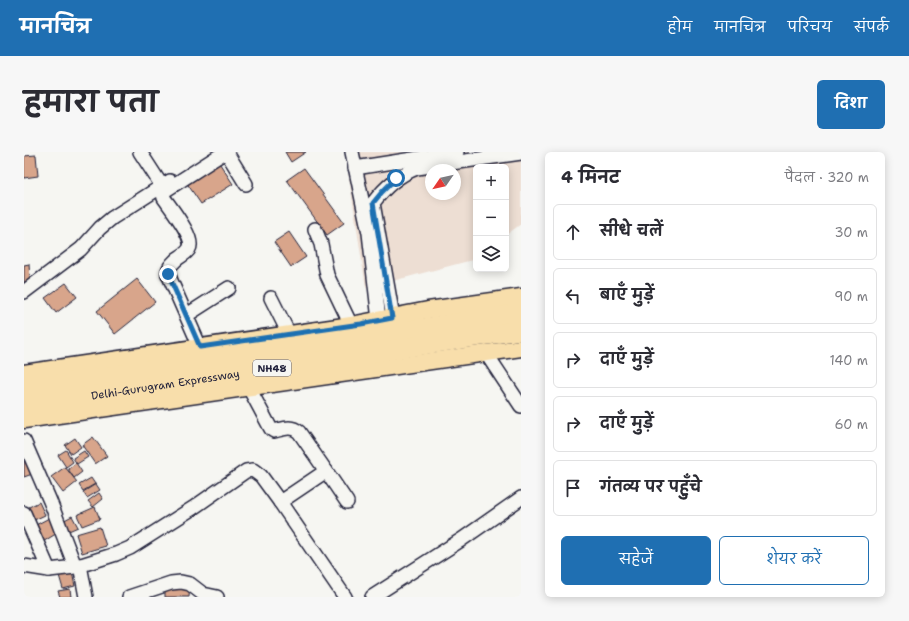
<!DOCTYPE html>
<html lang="hi">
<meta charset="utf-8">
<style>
body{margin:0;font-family:"Shantell Sans","Playpen Sans Deva",sans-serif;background:#f7f7f7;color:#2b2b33}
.controls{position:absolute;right:12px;top:12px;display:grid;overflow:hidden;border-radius:6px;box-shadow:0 2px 10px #0003}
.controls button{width:36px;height:36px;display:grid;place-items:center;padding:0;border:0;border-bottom:1px solid #e1e1e2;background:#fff;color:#2b2b33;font:20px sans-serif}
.compass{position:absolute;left:401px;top:12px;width:36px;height:36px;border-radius:50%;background:#fff;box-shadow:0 2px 10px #0003;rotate:236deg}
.stop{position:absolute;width:12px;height:12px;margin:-9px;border:3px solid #1f6fb2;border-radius:50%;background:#fff}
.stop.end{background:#1f6fb2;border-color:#fff;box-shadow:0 1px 4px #0008}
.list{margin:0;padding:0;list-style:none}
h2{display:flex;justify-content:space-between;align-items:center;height:52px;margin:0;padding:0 16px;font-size:17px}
h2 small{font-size:13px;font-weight:400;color:#7c7c81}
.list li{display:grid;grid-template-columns:26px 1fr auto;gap:12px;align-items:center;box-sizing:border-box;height:56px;margin:0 8px 8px;padding:0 8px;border:1px solid #e1e1e2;border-radius:6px}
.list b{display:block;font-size:15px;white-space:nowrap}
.list em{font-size:13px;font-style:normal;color:#7c7c81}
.actions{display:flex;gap:8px;padding:12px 16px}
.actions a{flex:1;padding:9px 0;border:1px solid #1f6fb2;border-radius:6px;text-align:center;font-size:14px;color:#1f6fb2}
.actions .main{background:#1f6fb2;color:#fff}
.icon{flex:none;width:22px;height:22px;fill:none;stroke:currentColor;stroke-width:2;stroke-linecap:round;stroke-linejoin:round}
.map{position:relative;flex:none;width:497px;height:445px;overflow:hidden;border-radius:6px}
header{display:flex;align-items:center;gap:24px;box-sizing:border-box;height:56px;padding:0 20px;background:#1f6fb2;color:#fff}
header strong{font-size:19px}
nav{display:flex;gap:22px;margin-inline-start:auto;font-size:14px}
.intro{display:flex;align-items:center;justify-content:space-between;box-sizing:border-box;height:96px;padding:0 24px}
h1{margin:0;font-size:28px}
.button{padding:10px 18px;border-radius:6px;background:#1f6fb2;color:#fff;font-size:14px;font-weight:700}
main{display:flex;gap:24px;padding:0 24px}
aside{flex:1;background:#fff;border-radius:6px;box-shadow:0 2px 10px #0003}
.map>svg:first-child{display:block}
.built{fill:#edded3;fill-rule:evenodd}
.building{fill:#d8a58b;stroke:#22223b}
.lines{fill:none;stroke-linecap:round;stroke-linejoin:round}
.minor-casing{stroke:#22223b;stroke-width:16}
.major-casing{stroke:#22223b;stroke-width:19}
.highway-casing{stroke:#22223b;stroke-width:22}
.minor{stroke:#f6f6f2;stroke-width:13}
.major{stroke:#f8deab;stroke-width:16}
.highway{stroke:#f8deab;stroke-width:19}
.route{stroke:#1f6fb2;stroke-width:5}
.labels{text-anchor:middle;stroke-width:3;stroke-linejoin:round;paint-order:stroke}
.shield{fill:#f6f6f2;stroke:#626272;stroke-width:1}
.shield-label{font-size:10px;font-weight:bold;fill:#22223b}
.street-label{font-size:11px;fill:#22223b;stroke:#f6f6f2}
</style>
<header>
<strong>मानचित्र</strong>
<nav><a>होम</a><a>मानचित्र</a><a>परिचय</a><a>संपर्क</a></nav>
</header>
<div class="intro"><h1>हमारा पता</h1><a class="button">दिशा</a></div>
<main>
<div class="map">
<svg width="497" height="445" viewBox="0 0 497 445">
<rect width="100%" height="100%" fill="#f6f6f2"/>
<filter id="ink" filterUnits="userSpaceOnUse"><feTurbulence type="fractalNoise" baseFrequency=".025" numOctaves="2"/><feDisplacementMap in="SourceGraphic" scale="8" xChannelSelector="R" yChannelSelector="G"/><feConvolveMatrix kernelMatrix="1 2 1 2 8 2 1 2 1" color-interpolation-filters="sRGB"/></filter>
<g filter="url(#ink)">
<path class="built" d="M321,0H497V72L482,83V15H452V107L342,136ZM407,18H431V42H407Z"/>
<g class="building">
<path d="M261,0H282L267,10Z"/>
<path d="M12,3L14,24L0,26V4Z"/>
<path d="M194,9L209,32L177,52L162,30Z"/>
<path d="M280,16L320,71L303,83L263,28Z"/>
<path d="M265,80L282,105L267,115L250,90Z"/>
<path d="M5,112L6,128L0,131V113Z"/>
<path d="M113,127L131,150L91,182L73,159Z"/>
<path d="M42,131L53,145L32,161L21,146Z"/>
<path d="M69,285L83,304L71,312L58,293Z"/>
<path d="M51,286L57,295L47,302L41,293Z"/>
<path d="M42,298L49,310L42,315L34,303Z"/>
<path d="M60,299L64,305L53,312L49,306Z"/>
<path d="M5,306L11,321L0,325V309Z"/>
<path d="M52,311L58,320L50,326L44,317Z"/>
<path d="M41,315L53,330L39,341L27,325Z"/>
<path d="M67,326L71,332L59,339L55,333Z"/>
<path d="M72,332L76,338L63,346L59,340Z"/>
<path d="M75,341L79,347L69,355L64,349Z"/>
<path d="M15,350L21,363L8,369L3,356Z"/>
<path d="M71,355L76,367L58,374L53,363Z"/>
<path d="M48,364L54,375L40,381L35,371Z"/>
<path d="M27,365L35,380L17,391L8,375Z"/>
<path d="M76,375L82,394L58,401L52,382Z"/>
<path d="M47,416L51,434L39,437L34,420Z"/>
<path d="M166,434L165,445H141V437Z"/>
<path d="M46,437L47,445H36L34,439Z"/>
</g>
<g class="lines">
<g class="minor-casing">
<g id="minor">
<path d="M116,0L138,34"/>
<path d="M328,0L345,81L355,168"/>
<path d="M331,16L433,0"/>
<path d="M291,77L297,92L303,123L327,173"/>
<path d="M0,140L57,97L76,76L88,66L146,29"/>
<path d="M247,146L265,182"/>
<path d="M163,163L205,136"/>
<path d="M369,165L349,51C361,35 374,23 393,16L497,1"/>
<path d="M176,195L144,122C144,115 148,112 153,107C157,104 163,101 165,97C172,87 146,55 140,46L139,42L142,38L201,0L203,1L222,32"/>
<path d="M462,201L497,254"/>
<path d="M225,236L247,277L250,279C259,277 267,273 275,280L302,319L256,350"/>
<path d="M0,289L26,349L49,409"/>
<path d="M302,319L323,350"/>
<path d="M0,361L25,418L51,415L92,402L106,396L169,356L222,319L229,318L237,324L256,350L321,445"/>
<path d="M56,413L62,445"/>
<path d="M0,414L25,418"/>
<path d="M105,445L147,431L157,430L166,432L179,442L193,445"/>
<path d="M348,445L437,388L497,346"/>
</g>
</g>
<g class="major-casing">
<g id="major">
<path d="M0,221L327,173L404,158L497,145"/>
<path d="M0,268L497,196"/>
</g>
</g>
<g class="highway-casing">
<g id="highway">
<path d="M0,237L497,161"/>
<path id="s1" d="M0,254L497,178"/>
</g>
</g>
<use href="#minor" class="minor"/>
<use href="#major" class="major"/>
<use href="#highway" class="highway"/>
</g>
</g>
<g class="lines" filter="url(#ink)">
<path class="route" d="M144,122L176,195L337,172L368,166L349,51L358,40L372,26"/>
</g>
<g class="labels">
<rect class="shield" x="229" y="208" width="38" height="16" rx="3"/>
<g class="shield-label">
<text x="248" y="220">NH48</text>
</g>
<g class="street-label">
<text dy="4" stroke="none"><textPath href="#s1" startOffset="143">Delhi-Gurugram Expressway</textPath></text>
</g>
</g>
</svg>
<div class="controls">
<button>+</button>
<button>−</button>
<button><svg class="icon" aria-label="layers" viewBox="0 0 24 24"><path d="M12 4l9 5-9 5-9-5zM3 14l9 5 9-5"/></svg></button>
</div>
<svg class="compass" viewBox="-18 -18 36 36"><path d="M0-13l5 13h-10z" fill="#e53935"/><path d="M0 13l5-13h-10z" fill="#7c7c81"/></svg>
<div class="stop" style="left:372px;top:26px"></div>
<div class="stop end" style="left:144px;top:122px"></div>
</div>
<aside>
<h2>4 मिनट<small>पैदल · 320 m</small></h2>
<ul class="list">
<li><svg class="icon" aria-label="ahead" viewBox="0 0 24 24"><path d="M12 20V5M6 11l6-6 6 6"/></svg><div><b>सीधे चलें</b></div><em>30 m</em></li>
<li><svg class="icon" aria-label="left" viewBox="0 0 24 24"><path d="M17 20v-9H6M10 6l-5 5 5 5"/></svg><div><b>बाएँ मुड़ें</b></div><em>90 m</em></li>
<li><svg class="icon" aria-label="right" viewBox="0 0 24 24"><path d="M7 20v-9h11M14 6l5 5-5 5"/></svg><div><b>दाएँ मुड़ें</b></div><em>140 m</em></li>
<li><svg class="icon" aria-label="right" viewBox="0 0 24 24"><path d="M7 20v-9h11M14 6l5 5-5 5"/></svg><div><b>दाएँ मुड़ें</b></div><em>60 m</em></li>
<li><svg class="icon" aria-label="arrive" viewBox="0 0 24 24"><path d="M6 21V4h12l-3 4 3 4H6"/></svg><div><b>गंतव्य पर पहुँचे</b></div></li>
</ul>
<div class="actions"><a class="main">सहेजें</a><a>शेयर करें</a></div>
</aside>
</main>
